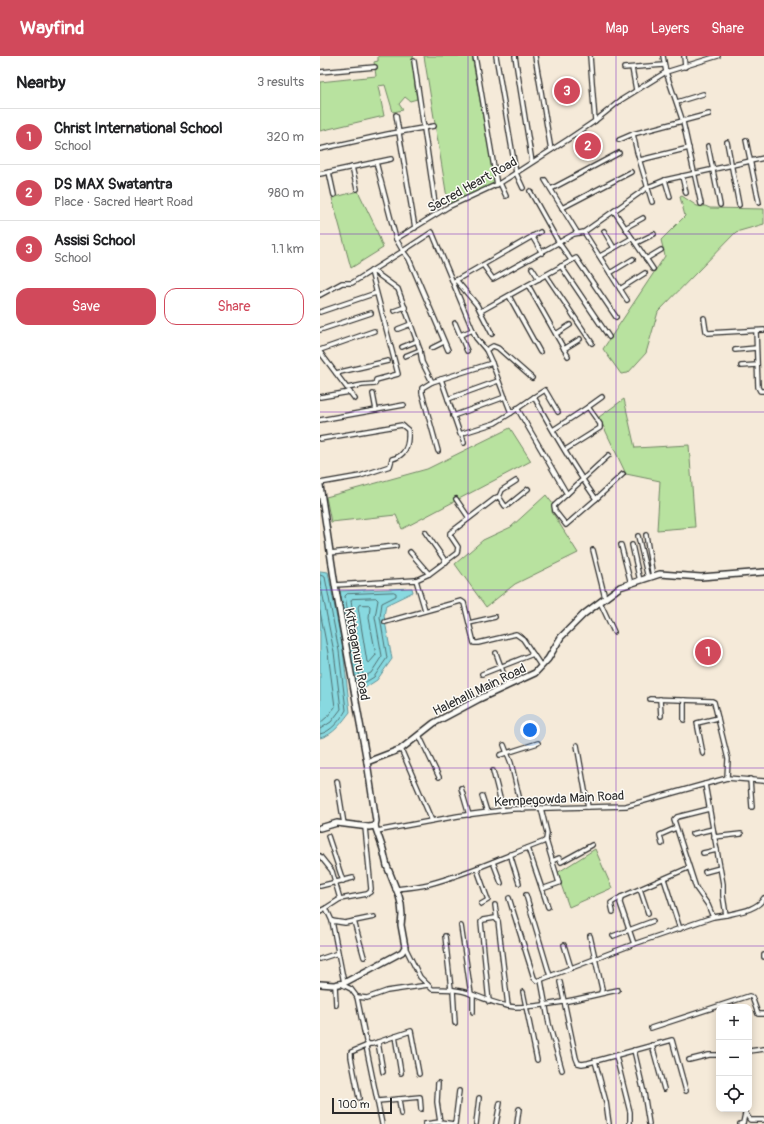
<!DOCTYPE html>
<meta charset="utf-8">
<style>
body{margin:0;font-family:Pangolin,sans-serif;background:#f2f2f2;color:#202124}
.controls{position:absolute;right:12px;bottom:12px;display:grid;overflow:hidden;border-radius:8px;box-shadow:0 2px 10px #0003}
.controls button{width:36px;height:36px;display:grid;place-items:center;padding:0;border:0;border-bottom:1px solid #e0e0e0;background:#fff;color:#202124;font:20px sans-serif}
.scale{position:absolute;left:12px;bottom:10px;width:60px;box-sizing:border-box;padding-left:4px;border:2px solid #2b2b2b;border-top:0;font-size:11px;line-height:14px;white-space:nowrap;color:#2b2b2b;-webkit-text-stroke:3px #fdfcf7;paint-order:stroke}
.you{position:absolute;left:210px;top:674px;width:14px;height:14px;margin:-10px;border:3px solid #fff;border-radius:50%;background:#1a73e8;box-shadow:0 0 0 6px #1a73e833}
.badge{display:grid;place-items:center;width:26px;height:26px;border-radius:50%;background:#d1495b;color:#fff;font-size:13px;font-weight:700}
.pin{position:absolute;translate:-50% -50%;border:2px solid #fff;box-shadow:0 1px 4px #0006}
.list{margin:0;padding:0;list-style:none}
h2{display:flex;justify-content:space-between;align-items:center;height:52px;margin:0;padding:0 16px;font-size:17px}
h2 small{font-size:13px;font-weight:400;color:#757577}
.list li{display:grid;grid-template-columns:26px 1fr auto;gap:12px;align-items:center;box-sizing:border-box;height:56px;padding:0 16px;border-top:1px solid #e0e0e0}
.list b{display:block;font-size:15px;white-space:nowrap}
.list p{margin:0;font-size:13px;white-space:nowrap;color:#757577}
.list em{font-size:13px;font-style:normal;color:#757577}
.actions{display:flex;gap:8px;padding:12px 16px}
.actions a{flex:1;padding:9px 0;border:1px solid #d1495b;border-radius:12px;text-align:center;font-size:14px;color:#d1495b}
.actions .main{background:#d1495b;color:#fff}
.icon{flex:none;width:22px;height:22px;fill:none;stroke:currentColor;stroke-width:2;stroke-linecap:round;stroke-linejoin:round}
.map{position:relative;flex:none;width:444px;height:1068px;overflow:hidden}
header{display:flex;align-items:center;gap:24px;box-sizing:border-box;height:56px;padding:0 20px;background:#d1495b;color:#fff}
header strong{font-size:19px}
nav{display:flex;gap:22px;margin-inline-start:auto;font-size:14px}
main{display:flex}
aside{flex:1;background:#fff}
.map>svg:first-child{display:block}
.green{fill:#b8e29f;stroke:#728665}
.water{fill:#88d9e0;stroke:#639398}
.lines{fill:none;stroke-linecap:round;stroke-linejoin:round}
.shore{stroke:#507173;stroke-width:1}
.street-casing{stroke:#2b2b2b;stroke-width:6}
.secondary-casing{stroke:#2b2b2b;stroke-width:8}
.street{stroke:#fdfcf7;stroke-width:3.5}
.secondary{stroke:#fdfcf7;stroke-width:5}
.grid{fill:none;stroke:#7b2cbf;stroke-width:1;stroke-opacity:0.55}
.labels{text-anchor:middle;stroke-width:3;stroke-linejoin:round;paint-order:stroke}
.street-label{font-size:13px;fill:#2b2b2b;stroke:#fdfcf7}
</style>
<header>
<strong>Wayfind</strong>
<nav><a>Map</a><a>Layers</a><a>Share</a></nav>
</header>
<main>
<aside>
<h2>Nearby<small>3 results</small></h2>
<ul class="list">
<li><span class="badge">1</span><div><b>Christ International School</b><p>School</p></div><em>320 m</em></li>
<li><span class="badge">2</span><div><b>DS MAX Swatantra</b><p>Place · Sacred Heart Road</p></div><em>980 m</em></li>
<li><span class="badge">3</span><div><b>Assisi School</b><p>School</p></div><em>1.1 km</em></li>
</ul>
<div class="actions"><a class="main">Save</a><a>Share</a></div>
</aside>
<div class="map">
<svg width="444" height="1068" viewBox="0 0 444 1068">
<rect width="100%" height="100%" fill="#f5ead9"/>
<filter id="ink" filterUnits="userSpaceOnUse"><feTurbulence type="fractalNoise" baseFrequency=".025" numOctaves="2"/><feDisplacementMap in="SourceGraphic" scale="8" xChannelSelector="R" yChannelSelector="G"/><feConvolveMatrix kernelMatrix="1 2 1 2 8 2 1 2 1" color-interpolation-filters="sRGB"/></filter>
<g filter="url(#ink)">
<g class="green">
<path d="M58,0H94L93,1C94,15 94,29 97,43L90,45L85,41L79,48L83,54L73,56L65,29L58,30L64,60L0,75V26L56,20L54,6L58,5Z"/>
<path d="M104,0H152L175,128L128,148Z"/>
<path d="M38,135L55,170L63,192L31,212L12,142Z"/>
<path d="M362,140L377,150H385L390,152L444,153V168L416,176L338,256L326,297L308,317L301,318L283,293L345,200L341,184L365,160L360,141Z"/>
<path d="M304,343L315,392L369,389L375,471L337,474L340,425L306,418L279,361Z"/>
<path d="M190,372L211,405L82,473L76,459L11,466L6,441L107,413Z"/>
<path d="M226,439L233,448L232,456L258,497L195,528L166,551L135,508L163,484L191,471Z"/>
<path d="M275,793L292,832L249,851L237,817Z"/>
</g>
<g class="water">
<path d="M0,515L8,516L23,594L30,656C22,666 14,679 0,682Z"/>
<path d="M92,532L93,536L66,549L64,560L72,603L57,624L37,637L20,535Z"/>
</g>
<g class="lines">
<g class="shore">
<path d="M0,519L5,521L19,595L26,654C21,663 11,676 0,678"/>
<path d="M0,525L14,596L21,653L11,666L0,673"/>
<path d="M74,536L76,537V540L62,547L60,561L67,602L54,621L41,629L40,627L25,540L27,538Z"/>
<path d="M56,542L58,544L55,561L62,600L51,617L45,620L43,619L31,545L32,543Z"/>
<path d="M49,549L50,550L49,562L56,599L49,607L47,606L38,551L39,549Z"/>
<path d="M0,555L8,597L15,651L7,661L0,667"/>
</g>
<g class="street-casing">
<g id="street">
<path d="M155,0L177,129"/>
<path d="M176,0L196,117L203,132"/>
<path d="M195,0L212,106"/>
<path d="M215,0L231,94"/>
<path d="M270,0L275,65"/>
<path d="M343,0L346,16L363,66L381,148"/>
<path d="M364,0L365,11"/>
<path d="M94,5L116,154"/>
<path d="M304,12L344,9"/>
<path d="M312,12L316,34"/>
<path d="M0,16L55,11"/>
<path d="M357,46L383,38"/>
<path d="M76,59L95,172"/>
<path d="M313,78L317,96L332,146"/>
<path d="M299,84L313,78L389,58"/>
<path d="M426,84L439,147"/>
<path d="M407,86L419,149"/>
<path d="M388,90L400,149"/>
<path d="M0,93L68,78L114,70"/>
<path d="M320,104L369,92"/>
<path d="M56,106L76,183"/>
<path d="M32,111L37,133"/>
<path d="M9,116L14,139"/>
<path d="M0,118L71,103"/>
<path d="M362,120L366,137"/>
<path d="M225,124L257,176"/>
<path d="M345,124L350,141"/>
<path d="M180,127L186,140"/>
<path d="M231,133L299,97"/>
<path d="M210,135L239,187L251,204"/>
<path d="M242,152L311,116"/>
<path d="M294,155L333,213"/>
<path d="M305,172L323,162"/>
<path d="M284,175L294,192"/>
<path d="M264,176L307,244"/>
<path d="M212,180L222,197"/>
<path d="M316,187L334,178"/>
<path d="M280,200L312,182"/>
<path d="M326,203L341,194"/>
<path d="M163,209L173,223L254,178L264,176L328,131L345,124L444,102"/>
<path d="M241,210L289,281"/>
<path d="M212,212L219,223"/>
<path d="M290,217L313,203"/>
<path d="M226,219L272,287"/>
<path d="M136,224L157,249L172,278"/>
<path d="M133,226L220,176"/>
<path d="M208,229L248,300"/>
<path d="M300,233L325,217"/>
<path d="M0,239L22,227H32L83,195L76,183L128,151L180,127L247,84L275,65L301,44L346,16L398,0"/>
<path d="M189,240L220,296"/>
<path d="M74,255L85,251"/>
<path d="M161,255L256,202L296,261"/>
<path d="M0,256L56,237"/>
<path d="M384,262L386,275L388,277L444,274"/>
<path d="M135,267L147,295"/>
<path d="M78,273L91,268"/>
<path d="M0,274L51,257"/>
<path d="M436,275L438,331L440,335H444"/>
<path d="M236,278L250,269"/>
<path d="M140,279L153,274"/>
<path d="M82,291L97,285"/>
<path d="M112,292L124,286"/>
<path d="M244,293L260,283"/>
<path d="M0,294L54,275"/>
<path d="M128,294L89,203L83,195L112,176L156,282L166,294L172,307"/>
<path d="M166,294L173,290L178,292L212,322"/>
<path d="M415,294L436,292"/>
<path d="M0,296L27,332L42,329L55,328L56,324L78,318L51,215L56,217L78,233L100,294L102,306L112,326L172,307L191,357L214,341C233,376 253,410 276,443L246,469L235,455L234,450L289,399"/>
<path d="M85,300L100,294"/>
<path d="M421,310L437,309"/>
<path d="M16,317L68,305"/>
<path d="M121,323L140,378L175,367L191,357"/>
<path d="M112,326L102,332V337L118,395"/>
<path d="M29,335L35,343"/>
<path d="M53,338L56,354"/>
<path d="M0,341L30,336"/>
<path d="M214,341L225,334L238,356"/>
<path d="M128,343L178,325"/>
<path d="M268,351L282,341"/>
<path d="M197,352L247,438"/>
<path d="M133,360L185,341"/>
<path d="M0,364L84,349"/>
<path d="M233,374L268,351L280,368V372L245,394"/>
<path d="M142,379L144,387"/>
<path d="M0,383L82,369L88,374C89,387 87,400 72,403L70,410L40,420L0,427"/>
<path d="M179,441L182,434L196,425"/>
<path d="M136,443L149,462"/>
<path d="M276,443L303,418"/>
<path d="M105,476L126,506"/>
<path d="M326,479L333,521"/>
<path d="M318,480L328,522"/>
<path d="M301,489L311,528"/>
<path d="M312,489L320,525"/>
<path d="M273,494L285,542"/>
<path d="M90,496L109,518"/>
<path d="M10,497L76,490"/>
<path d="M96,524L109,518L137,497L138,491L130,479V477L177,441H179L185,450H187L208,433"/>
<path d="M15,529L96,524L105,554"/>
<path d="M280,546L294,576"/>
<path d="M65,566L141,545L144,547L154,587H158L196,578L203,583L221,610"/>
<path d="M149,567L175,561"/>
<path d="M176,597L188,630"/>
<path d="M162,618L213,598"/>
<path d="M330,643L392,645L394,646L408,703L407,722"/>
<path d="M340,643L341,660"/>
<path d="M364,664V644"/>
<path d="M99,679L119,721"/>
<path d="M184,689L191,707L202,753"/>
<path d="M257,689L268,751"/>
<path d="M81,693L112,765"/>
<path d="M383,698L377,667L398,662"/>
<path d="M180,699L218,687"/>
<path d="M173,715L183,754"/>
<path d="M430,723L432,751"/>
<path d="M17,725L24,768"/>
<path d="M385,728L403,828V840L406,859C419,856 437,854 444,842"/>
<path d="M141,732L149,759"/>
<path d="M162,740L167,756"/>
<path d="M389,753L357,761L354,764L376,832L388,849L393,861"/>
<path d="M57,775L138,760L192,753L306,750L407,722L444,725"/>
<path d="M372,778L393,773"/>
<path d="M8,780L23,825"/>
<path d="M394,781L421,778"/>
<path d="M226,784L239,827L222,833L228,851"/>
<path d="M342,788L340,779L356,772"/>
<path d="M208,792L222,833"/>
<path d="M383,797L397,794"/>
<path d="M190,798L199,827"/>
<path d="M0,800L12,815L20,843"/>
<path d="M232,805L239,802L241,806L272,789"/>
<path d="M173,806L181,827"/>
<path d="M157,813L168,844L161,848"/>
<path d="M385,816L400,812"/>
<path d="M344,823L360,873"/>
<path d="M0,830L33,822"/>
<path d="M75,833C86,832 98,831 109,828C148,818 185,800 223,786L226,784L227,777L221,752"/>
<path d="M320,833L328,857"/>
<path d="M206,839L230,920"/>
<path d="M189,842L214,922L217,925L314,888L393,861L406,859"/>
<path d="M175,849L177,863"/>
<path d="M6,852L12,865L24,927"/>
<path d="M0,855L6,852L20,843L47,838L50,836L51,833L45,771"/>
<path d="M293,856L291,847L301,841"/>
<path d="M12,865L25,867L54,861"/>
<path d="M34,865L44,901"/>
<path d="M141,870L151,938"/>
<path d="M125,880L131,933"/>
<path d="M270,880L282,933L281,937"/>
<path d="M293,880L333,865"/>
<path d="M314,888L300,847L301,841L368,812"/>
<path d="M244,889L251,912"/>
<path d="M85,891L100,921L112,933C125,933 139,933 151,938C166,943 179,950 195,951C230,951 265,941 298,934"/>
<path d="M444,899V901"/>
<path d="M0,903L18,897"/>
<path d="M221,924L229,968L242,1014"/>
<path d="M240,926L256,1002L258,1007L262,1008L268,1007L352,984L366,1035"/>
<path d="M21,928L31,933L37,941L46,985L48,988H52L91,975L99,1018"/>
<path d="M15,929L16,949"/>
<path d="M133,934L135,967"/>
<path d="M203,936L217,1004"/>
<path d="M37,941L47,942L67,935L108,929"/>
<path d="M169,946L161,866L163,864L175,862L178,865L188,950"/>
<path d="M153,956V939"/>
<path d="M331,972L429,940L432,941L438,958H444"/>
<path d="M75,980L81,1017"/>
<path d="M58,986L63,1016"/>
<path d="M332,989L344,1033"/>
<path d="M46,990L62,1068"/>
<path d="M314,994L324,1037L329,1068"/>
<path d="M429,995L444,993"/>
<path d="M296,1000L310,1056V1068"/>
<path d="M369,1004L389,999H399"/>
<path d="M275,1005L286,1046L289,1068"/>
<path d="M118,1027L117,1046L120,1066"/>
<path d="M39,1042L31,1001V996L48,989"/>
<path d="M79,1043L81,1058"/>
<path d="M58,1045L100,1041L101,1053"/>
<path d="M423,1053L430,1064H444"/>
<path d="M105,1068L120,1066L134,1068"/>
<path d="M135,1068L139,1035"/>
<path d="M156,1068L159,1042"/>
<path d="M176,1068L180,1047"/>
<path d="M197,1068L199,1053"/>
<path d="M420,1068L423,1067L425,1058"/>
</g>
</g>
<g class="secondary-casing">
<g id="secondary">
<path d="M0,429L15,529L47,706L56,765L55,770"/>
<path d="M47,706L81,693L114,667L159,643L215,617L228,603L241,581L264,558L300,531L340,518L381,521L444,516"/>
<path d="M0,772L17,767L49,771L55,770"/>
<path d="M0,928L14,929L24,927L82,896L85,891L81,869L82,859L81,848L79,840L67,810L63,793L55,770"/>
</g>
</g>
<use href="#street" class="street"/>
<use href="#secondary" class="secondary"/>
</g>
</g>
<path class="grid" d="M148,0V1068M296,0V1068M0,178H444M0,356H444M0,534H444M0,712H444M0,890H444"/>
<g class="labels">
<g class="street-label">
<text transform="translate(152 128) rotate(-29)" y="5">Sacred Heart Road</text>
<text transform="translate(38 598) rotate(80)" y="5">Kittaganuru Road</text>
<text transform="translate(159 633) rotate(-26)" y="5">Halehalli Main Road</text>
<text transform="translate(239 742) rotate(-3)" y="5">Kempegowda Main Road</text>
</g>
</g>
</svg>
<div class="controls">
<button>+</button>
<button>−</button>
<button><svg class="icon" aria-label="locate" viewBox="0 0 24 24"><circle cx="12" cy="12" r="6"/><path d="M12 2v4M12 18v4M2 12h4M18 12h4"/></svg></button>
</div>
<div class="scale">100 m</div>
<div class="you"></div>
<div class="pin badge" style="left:388px;top:596px">1</div>
<div class="pin badge" style="left:268px;top:90px">2</div>
<div class="pin badge" style="left:247px;top:35px">3</div>
</div>
</main>
